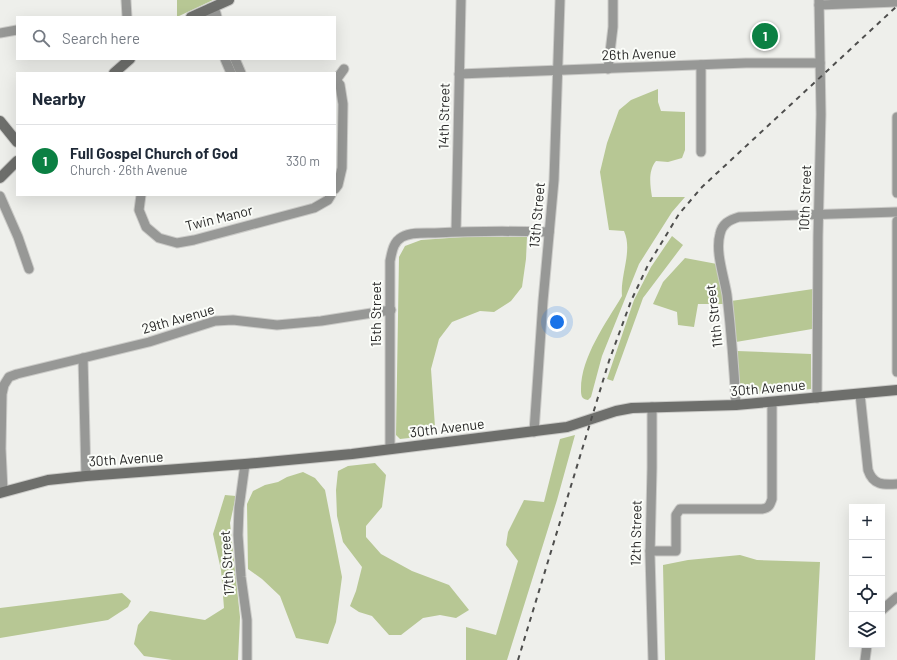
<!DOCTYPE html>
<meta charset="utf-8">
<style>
body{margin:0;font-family:Barlow,sans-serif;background:#f6f6f7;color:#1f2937}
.controls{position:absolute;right:12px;bottom:12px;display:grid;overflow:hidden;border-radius:0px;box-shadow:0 4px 16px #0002}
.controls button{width:36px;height:36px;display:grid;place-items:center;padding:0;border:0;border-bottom:1px solid #e0e1e3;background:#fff;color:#1f2937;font:20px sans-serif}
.you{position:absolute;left:557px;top:322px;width:14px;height:14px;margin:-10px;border:3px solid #fff;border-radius:50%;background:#1a73e8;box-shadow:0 0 0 6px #1a73e833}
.badge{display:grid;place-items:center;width:26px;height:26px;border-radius:50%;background:#0b8043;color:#fff;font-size:13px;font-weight:700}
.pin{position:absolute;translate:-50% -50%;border:2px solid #fff;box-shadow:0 1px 4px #0006}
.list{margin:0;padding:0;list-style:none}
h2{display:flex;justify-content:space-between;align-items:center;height:52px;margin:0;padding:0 16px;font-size:17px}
h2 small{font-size:13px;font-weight:400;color:#747a83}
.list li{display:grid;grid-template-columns:26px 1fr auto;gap:12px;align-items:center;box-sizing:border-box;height:72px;padding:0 16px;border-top:1px solid #e0e1e3}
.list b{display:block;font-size:15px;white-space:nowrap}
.list p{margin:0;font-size:13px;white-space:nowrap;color:#747a83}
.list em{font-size:13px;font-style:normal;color:#747a83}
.icon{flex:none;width:22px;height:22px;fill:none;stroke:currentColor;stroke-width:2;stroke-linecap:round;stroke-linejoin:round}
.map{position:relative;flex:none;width:897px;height:660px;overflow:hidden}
.search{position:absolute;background:#fff;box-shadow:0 4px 16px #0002;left:16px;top:16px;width:320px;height:44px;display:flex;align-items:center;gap:10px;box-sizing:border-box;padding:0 14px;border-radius:0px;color:#747a83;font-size:15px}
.panel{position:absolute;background:#fff;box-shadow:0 4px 16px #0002;left:16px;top:72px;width:320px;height:124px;border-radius:0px}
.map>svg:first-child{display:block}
.green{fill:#b7c794}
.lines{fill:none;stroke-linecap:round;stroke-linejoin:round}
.street-casing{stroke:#cbcbc8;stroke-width:11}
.secondary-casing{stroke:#cbcbc8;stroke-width:12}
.street{stroke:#979896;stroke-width:9}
.secondary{stroke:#6e6f6c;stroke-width:10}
.rail{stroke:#4e4e4d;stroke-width:2;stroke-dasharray:5 5;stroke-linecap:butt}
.labels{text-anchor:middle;stroke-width:4;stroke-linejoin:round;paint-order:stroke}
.street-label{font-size:14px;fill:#292928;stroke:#fbfdf9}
</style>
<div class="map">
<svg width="897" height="660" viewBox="0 0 897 660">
<rect width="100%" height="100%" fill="#eeefeb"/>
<g class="green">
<path d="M177,0H213L177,17Z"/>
<path d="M658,89V102L661,111L685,112V150L682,158L668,162L656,161C648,171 650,184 652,197H685L672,212L639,264L602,356L591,397L588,400C581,399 581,395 581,389C581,357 606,323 622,296C620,275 633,251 624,231L609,230L600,172L607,143L619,110L631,100Z"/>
<path d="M672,236L683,245L643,298L613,381L607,379L634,300L651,267Z"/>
<path d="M463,237H527L526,259L522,287L511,301L494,312L480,311L452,322L439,339L431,369L435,427L427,436L400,439L396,435L399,257L405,246L421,240Z"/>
<path d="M685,258L717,264L724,304H698L694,327L678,325L677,312L653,304L663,282Z"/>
<path d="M813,289L812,329L736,342L731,301Z"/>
<path d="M737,351L811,354V389L740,396Z"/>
<path d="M575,435L557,500L507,660H466V627L496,635L518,561L506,545L508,532L524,500L544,502L560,439Z"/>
<path d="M375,463L386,475L382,507L366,526V537L381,554L412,571L449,585L469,610L456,618L440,615L423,618L401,635H389L372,616L359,612L350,606L356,591L362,567L343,542L337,516L336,490L338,471L348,466Z"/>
<path d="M303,472L315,478L325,490L342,577L336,622L328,644L296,638L280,596L262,579L248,569L247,504L253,491L265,485L278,482L287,477Z"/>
<path d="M225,495L236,496L230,523L240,617L238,660H172L144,656L134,644L138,625L150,611L205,620L224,608L221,570L213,534Z"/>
<path d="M740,555L757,560L820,562L815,660H665L663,565L688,560Z"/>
<path d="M122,593L131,601L128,607L108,620L0,638V608Z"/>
</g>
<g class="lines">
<g class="street-casing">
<g id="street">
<path d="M126,0L127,17"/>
<path d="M819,5L897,2"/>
<path d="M208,17L210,8L216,13L217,17"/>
<path d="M0,33L17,30"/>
<path d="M225,59L231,73"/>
<path d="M235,59L241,73"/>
<path d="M701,65V152"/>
<path d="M608,69L613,27V0"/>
<path d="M459,74L746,63H820"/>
<path d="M335,79L340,85L343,104L342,168L338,185L335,189"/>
<path d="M336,80L344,69"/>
<path d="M897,117V193"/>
<path d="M141,195L139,210L146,227L159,238L177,243L194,240L314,208L328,200L331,195"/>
<path d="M0,196L18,237L29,269"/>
<path d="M897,221V372"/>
<path d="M456,231L461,0"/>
<path d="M83,358L86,476"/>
<path d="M860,394L868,470C873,485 883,485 897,484"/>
<path d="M817,398L818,236L821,114L819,0"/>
<path d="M736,405C734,368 731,331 727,295C724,276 715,252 720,234C722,224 729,220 739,217L897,212"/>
<path d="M652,407V468L650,555L653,660"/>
<path d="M534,432L543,301L554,180L560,0"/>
<path d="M390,449V261C392,252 393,242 402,237C411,232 425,233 435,233C473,231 511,231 549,232"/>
<path d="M245,464L239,508L238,535L241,577L247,620V660"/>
<path d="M3,491L1,449L2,394L4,385L9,377L17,374L149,342L215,321L233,320L277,325L321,321L391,310"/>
<path d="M650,551H676V515L680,509H762C769,508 770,505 772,499V402"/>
<path d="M882,610L897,597"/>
<path d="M865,660L867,645"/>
</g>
</g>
<g class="secondary-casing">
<g id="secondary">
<path d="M191,17L229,0"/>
<path d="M114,73L130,59"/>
<path d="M0,121L17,142"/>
<path d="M0,178L17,161"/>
<path d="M0,493L48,480L86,476L245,464L352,454L567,427L616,411L632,408L736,405L897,390"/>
</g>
</g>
<use href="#street" class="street"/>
<use href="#secondary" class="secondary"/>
<path class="rail" d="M518,660L609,361L631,301L648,265L679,214L702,187L897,6"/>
</g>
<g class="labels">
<g class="street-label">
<text transform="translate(639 54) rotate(-2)" y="5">26th Avenue</text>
<text transform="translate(444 116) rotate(-89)" y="5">14th Street</text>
<text transform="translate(805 198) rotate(-88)" y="5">10th Street</text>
<text transform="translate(537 215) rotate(-85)" y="5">13th Street</text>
<text transform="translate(219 218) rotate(-14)" y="5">Twin Manor</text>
<text transform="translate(376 314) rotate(-90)" y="5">15th Street</text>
<text transform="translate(714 316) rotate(-97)" y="5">11th Street</text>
<text transform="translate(178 319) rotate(-16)" y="5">29th Avenue</text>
<text transform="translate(768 388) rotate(-5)" y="5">30th Avenue</text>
<text transform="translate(447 428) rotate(-7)" y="5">30th Avenue</text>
<text transform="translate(126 459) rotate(-4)" y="5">30th Avenue</text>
<text transform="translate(636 533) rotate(-89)" y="5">12th Street</text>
<text transform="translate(227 563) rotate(-94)" y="5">17th Street</text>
</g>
</g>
</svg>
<div class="controls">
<button>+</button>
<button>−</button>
<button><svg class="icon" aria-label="locate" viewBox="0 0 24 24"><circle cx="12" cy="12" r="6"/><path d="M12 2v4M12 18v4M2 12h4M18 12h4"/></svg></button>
<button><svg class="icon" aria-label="layers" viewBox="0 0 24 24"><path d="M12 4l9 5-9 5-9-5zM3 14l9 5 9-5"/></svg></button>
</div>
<div class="you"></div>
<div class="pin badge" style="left:765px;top:36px">1</div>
<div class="search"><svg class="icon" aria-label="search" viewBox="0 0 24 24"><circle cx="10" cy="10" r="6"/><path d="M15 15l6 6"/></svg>Search here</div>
<section class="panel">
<h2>Nearby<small></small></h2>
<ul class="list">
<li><span class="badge">1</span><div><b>Full Gospel Church of God</b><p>Church · 26th Avenue</p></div><em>330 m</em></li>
</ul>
</section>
</div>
